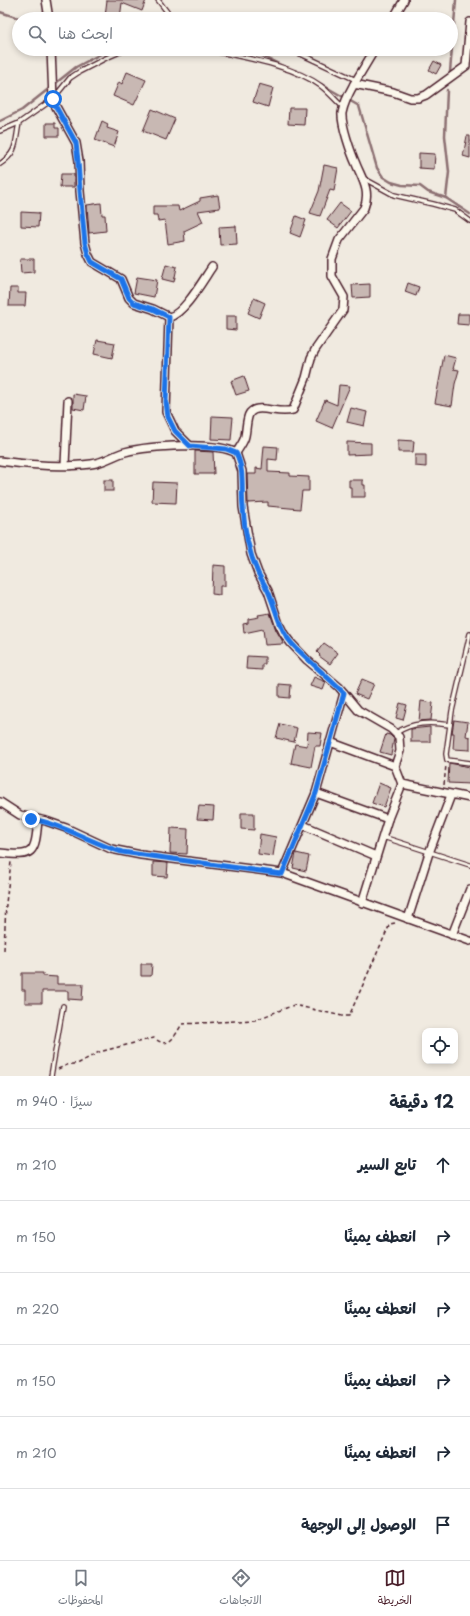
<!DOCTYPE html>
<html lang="ar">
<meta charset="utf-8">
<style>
body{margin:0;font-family:"Playpen Sans","Playpen Sans Arabic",sans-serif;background:#f2f2f3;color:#1f2937;direction:rtl}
.controls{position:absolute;right:12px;bottom:12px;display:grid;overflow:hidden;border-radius:8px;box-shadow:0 2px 6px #0003}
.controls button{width:36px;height:36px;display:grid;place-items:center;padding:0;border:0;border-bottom:1px solid #e0e1e3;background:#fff;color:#1f2937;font:20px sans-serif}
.stop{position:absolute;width:12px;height:12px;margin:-9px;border:3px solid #1a73e8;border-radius:50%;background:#fff}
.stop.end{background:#1a73e8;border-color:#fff;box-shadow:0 1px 4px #0008}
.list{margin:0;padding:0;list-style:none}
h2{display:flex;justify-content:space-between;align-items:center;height:52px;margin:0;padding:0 16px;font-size:17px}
h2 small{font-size:13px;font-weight:400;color:#747a83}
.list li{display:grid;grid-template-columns:26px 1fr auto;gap:12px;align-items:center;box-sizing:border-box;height:72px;padding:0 16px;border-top:1px solid #e0e1e3}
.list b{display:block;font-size:15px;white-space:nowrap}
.list em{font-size:13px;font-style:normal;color:#747a83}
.icon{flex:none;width:22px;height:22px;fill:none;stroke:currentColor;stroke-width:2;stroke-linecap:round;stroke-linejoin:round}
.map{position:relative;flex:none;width:470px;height:1076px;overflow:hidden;direction:ltr}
.search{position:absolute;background:#fff;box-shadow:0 2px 6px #0003;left:12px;right:12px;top:12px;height:44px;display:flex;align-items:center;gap:10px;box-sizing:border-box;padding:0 14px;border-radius:22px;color:#747a83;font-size:15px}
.sheet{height:484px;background:#fff}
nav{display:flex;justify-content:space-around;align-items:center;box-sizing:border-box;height:56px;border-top:1px solid #e0e1e3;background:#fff;font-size:11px;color:#747a83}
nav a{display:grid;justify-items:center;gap:2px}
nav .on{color:#4a1f2b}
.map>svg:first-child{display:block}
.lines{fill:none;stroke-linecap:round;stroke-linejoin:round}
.stream{stroke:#8c6f72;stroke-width:2.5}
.building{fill:#c8b8b3;stroke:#4a1f2b}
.lane-casing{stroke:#4a1f2b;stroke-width:6}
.street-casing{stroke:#4a1f2b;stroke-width:10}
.path{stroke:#4a1f2b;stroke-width:1.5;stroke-dasharray:4 3;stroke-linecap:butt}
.lane{stroke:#fbf7ec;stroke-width:3.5}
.street{stroke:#fbf7ec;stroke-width:7}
.route{stroke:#1a73e8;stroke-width:5}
</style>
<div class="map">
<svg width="470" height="1076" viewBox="0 0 470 1076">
<rect width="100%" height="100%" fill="#f0eae0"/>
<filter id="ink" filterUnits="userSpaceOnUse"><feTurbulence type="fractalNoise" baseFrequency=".025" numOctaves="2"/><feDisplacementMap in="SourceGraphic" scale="8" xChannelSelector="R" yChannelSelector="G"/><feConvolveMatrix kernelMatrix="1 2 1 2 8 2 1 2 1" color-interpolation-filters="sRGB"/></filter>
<g filter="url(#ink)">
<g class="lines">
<g class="stream">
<path d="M0,12L22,19"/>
<path d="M248,49L287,68"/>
<path d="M450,72L456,0"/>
<path d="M321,84L359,106L377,168L383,177L391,182L402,185L420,186L428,192L446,198L470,214"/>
<path d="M0,121L22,110L76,67L110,49"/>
<path d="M446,198L449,172L445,136L447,90"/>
</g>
</g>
<g class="building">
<path d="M107,0H146L142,11L122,3L120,18L105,16Z"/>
<path d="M434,61L441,65L436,74L429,70Z"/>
<path d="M127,72L146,80L134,105L113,96L119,82L122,84Z"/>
<path d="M259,84L273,88L268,107L253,102Z"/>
<path d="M289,108H305L304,125L288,124Z"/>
<path d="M152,109L175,119L166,140L143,131Z"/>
<path d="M102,121L108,124L107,128L119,132L114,147L95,140Z"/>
<path d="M46,123H55V128H59V136H46Z"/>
<path d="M467,136H470V158L463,156Z"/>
<path d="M419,153L435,154L434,169L419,168Z"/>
<path d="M324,165L338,168L334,191L330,190L320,216L310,213L319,191Z"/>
<path d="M61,174H74V187H60Z"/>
<path d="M218,195L220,208L198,211L203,222L184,231L185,241L168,244L165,220L158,221L157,215H153V206H178L179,211L200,201V198Z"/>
<path d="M101,203L102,215H105L106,231L89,233L87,205Z"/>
<path d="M340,203L351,211L338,228L327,220Z"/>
<path d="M21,212L39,213L38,227L21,226Z"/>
<path d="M296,216L306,220L300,237L290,233Z"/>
<path d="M236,226L237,244L220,245L219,227Z"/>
<path d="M20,259H34V272L21,273Z"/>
<path d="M166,264L177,267L174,282L162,279Z"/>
<path d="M137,277L157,280L154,297L134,293Z"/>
<path d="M408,283L419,287L416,296L405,292Z"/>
<path d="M370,284V297L353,298L352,285Z"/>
<path d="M10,288H18V293H26L25,306H9Z"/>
<path d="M254,298L265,303L259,318L248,313Z"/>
<path d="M458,314H469V325L457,324Z"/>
<path d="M226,316H236V330L226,329Z"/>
<path d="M97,340L115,343L112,358L94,354Z"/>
<path d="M444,355L456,358L453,369L459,370L455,384L452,406L435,403Z"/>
<path d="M244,376L249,391L236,395L231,381Z"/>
<path d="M339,385L350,386L332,428L316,421L325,400L337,405Z"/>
<path d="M73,394L86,396L84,410L73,408Z"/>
<path d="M351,408L367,412L364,426L347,422Z"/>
<path d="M212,416L233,417L231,440L211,439Z"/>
<path d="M398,440L414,441L413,452H398Z"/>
<path d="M347,442L371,443V454L347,455Z"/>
<path d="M264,446L278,447L277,460L268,459V472L290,473V476L309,477V491H302L300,509L268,506V502L248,503L247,474H256V468L262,469Z"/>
<path d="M195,451L213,452L214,474H195Z"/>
<path d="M415,455H426V467L415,466Z"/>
<rect x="104" y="480" width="9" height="11"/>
<path d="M349,480H363V485H365V497H351V487H349Z"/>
<path d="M153,482L177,483L176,503L152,502Z"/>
<path d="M213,565L225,566V586H220V595L212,594Z"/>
<path d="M270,613L276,630L282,640L283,644L265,645L263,629L244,633L243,624L248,623V619L259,617L258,615Z"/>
<path d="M324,643L338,653L330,664L319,656L320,655L317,652Z"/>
<path d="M247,656L265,657V664H262V670L246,669Z"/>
<path d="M314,677L326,682L323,690L310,686Z"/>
<path d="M362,679L374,684L367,699L355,694Z"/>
<path d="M279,684L291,685L290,698L279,697Z"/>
<path d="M421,701L433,703L431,720L419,721Z"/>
<path d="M400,703L407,705L403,720L396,718Z"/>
<path d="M454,720L468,722L466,736L470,737V750L453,749L454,733H452Z"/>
<path d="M280,724L297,728L294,742L276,738Z"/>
<path d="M430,727V742H411V729Z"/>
<path d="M308,732L322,733L320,746H315L311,767L291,763L295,744L307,746Z"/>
<path d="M386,734L390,735L394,739L391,755L380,752Z"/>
<path d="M449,763L470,767V784L448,783Z"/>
<path d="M379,783L391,788L384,807L372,803Z"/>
<path d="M199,806L214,807L213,820L197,819Z"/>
<path d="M241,813H254V830L241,829Z"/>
<path d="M171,828L188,829L187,854L170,853Z"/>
<path d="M260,834L276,837L273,856L258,854Z"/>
<path d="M296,853L309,856L306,871L293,868Z"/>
<path d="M153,862L168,863L167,877L153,876Z"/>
<path d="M141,964H152L151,976H141Z"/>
<path d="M22,973H43V976L57,977V984H83L82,1000L68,999V991H42V1003H25V990H22Z"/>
</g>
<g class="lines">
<g class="lane-casing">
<g id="lane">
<path d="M158,0L171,17"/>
<path d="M166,18C190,15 200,11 224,19"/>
<path d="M204,49C240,57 291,64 321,86C329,92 336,101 343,107"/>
<path d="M290,49L356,80"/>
<path d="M0,131L19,123L53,99L70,78L79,72L106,58L127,49"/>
<path d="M0,164C18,152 15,142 19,123"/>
<path d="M363,178L394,195L433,204L455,210L470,221"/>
<path d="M470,634L452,711L446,754L447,760L470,763"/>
<path d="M396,733C412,722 430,722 450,725"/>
<path d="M383,837L470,865"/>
<path d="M51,1076L63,1006"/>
</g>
</g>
<g class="street-casing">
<g id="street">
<path d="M46,0L49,19"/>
<path d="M393,19L404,0"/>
<path d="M51,49L53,99L55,105L76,143L79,161L80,191L85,243L88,254L92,262L121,279L129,298L134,303L153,309L169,317C184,314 203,280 212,267"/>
<path d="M354,84L375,49"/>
<path d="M169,317L166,412L175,431L190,446"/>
<path d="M236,453C239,448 244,442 245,436C248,422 244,406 265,409C275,410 283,413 293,410L306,378L311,358L315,350L343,310L344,297L332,276V259L339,240L364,208C371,191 362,179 356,164C351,153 341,124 342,113C344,102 349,93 354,84L393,92L410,98H418L426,95L466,66L470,22"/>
<path d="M0,461C29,465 61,468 91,464C103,463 114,455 125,452C148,446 217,441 236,453L242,471L243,507L251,554L258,573L268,591L279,624L284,634L290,642L307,660L339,687L358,710L391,729L399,737L400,751L395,766L402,784L470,798"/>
<path d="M65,465L68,401"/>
<path d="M330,742L395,766"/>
<path d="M316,793L388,819"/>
<path d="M0,802L20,815L46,821L66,828L111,849L141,855L282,873L470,941"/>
<path d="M303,825L376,856"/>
<path d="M0,853C34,857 35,854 38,820"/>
<path d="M282,873L316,793L344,693"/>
<path d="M362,903L388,819L402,784"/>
<path d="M408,919L429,853L451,795"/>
<path d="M452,935L470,889"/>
</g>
</g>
<g class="path">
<path d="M444,785L446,765"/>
<path d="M4,950L6,903L11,862"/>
<path d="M58,1069L67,1065L79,1063L99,1052L154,1038C169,1050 174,1037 182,1024L255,1020L294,1005L342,1016H349L390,924L395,923"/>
</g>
<use href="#lane" class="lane"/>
<use href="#street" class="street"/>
</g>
</g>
<g class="lines" filter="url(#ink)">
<path class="route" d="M31,819C63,824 91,843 122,852L282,874L316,793L344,693L296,648C278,630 278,613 268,591C265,585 261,579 258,573C249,553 244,529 243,507C241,489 245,470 236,453L226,449L190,446L175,431L168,417L166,402L169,317L153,309L134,303L129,298L121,279L92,262L88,254L85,243L80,191L78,161L76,143L55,105L53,99"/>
</g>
</svg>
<div class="controls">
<button><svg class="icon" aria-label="locate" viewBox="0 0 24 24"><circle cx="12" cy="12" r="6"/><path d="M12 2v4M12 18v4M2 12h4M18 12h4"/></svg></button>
</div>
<div class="stop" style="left:53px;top:99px"></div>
<div class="stop end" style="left:31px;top:819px"></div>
<div class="search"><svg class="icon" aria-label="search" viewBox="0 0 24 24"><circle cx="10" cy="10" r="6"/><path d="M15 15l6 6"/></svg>ابحث هنا</div>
</div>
<section class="sheet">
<h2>12 دقيقة<small>سيرًا · 940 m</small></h2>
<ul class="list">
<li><svg class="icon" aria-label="ahead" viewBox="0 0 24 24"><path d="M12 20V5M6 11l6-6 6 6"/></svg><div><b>تابع السير</b></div><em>210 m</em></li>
<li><svg class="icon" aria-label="right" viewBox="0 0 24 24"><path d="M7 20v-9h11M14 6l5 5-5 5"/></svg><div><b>انعطف يمينًا</b></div><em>150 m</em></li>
<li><svg class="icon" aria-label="right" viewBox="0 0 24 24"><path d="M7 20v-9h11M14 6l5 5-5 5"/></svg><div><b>انعطف يمينًا</b></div><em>220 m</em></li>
<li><svg class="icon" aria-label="right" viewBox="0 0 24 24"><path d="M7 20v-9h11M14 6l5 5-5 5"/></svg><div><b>انعطف يمينًا</b></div><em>150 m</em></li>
<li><svg class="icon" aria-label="right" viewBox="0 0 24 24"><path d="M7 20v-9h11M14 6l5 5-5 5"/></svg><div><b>انعطف يمينًا</b></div><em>210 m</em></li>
<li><svg class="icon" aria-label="arrive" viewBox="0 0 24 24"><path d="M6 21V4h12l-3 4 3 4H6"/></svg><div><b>الوصول إلى الوجهة</b></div></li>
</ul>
</section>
<nav>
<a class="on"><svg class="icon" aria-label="map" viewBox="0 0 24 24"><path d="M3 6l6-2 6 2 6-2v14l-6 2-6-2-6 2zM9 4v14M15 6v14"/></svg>الخريطة</a>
<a><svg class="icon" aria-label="directions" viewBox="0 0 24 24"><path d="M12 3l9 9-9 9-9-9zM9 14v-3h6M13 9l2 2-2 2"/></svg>الاتجاهات</a>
<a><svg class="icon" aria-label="saved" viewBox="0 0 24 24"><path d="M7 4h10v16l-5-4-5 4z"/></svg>المحفوظات</a>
</nav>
